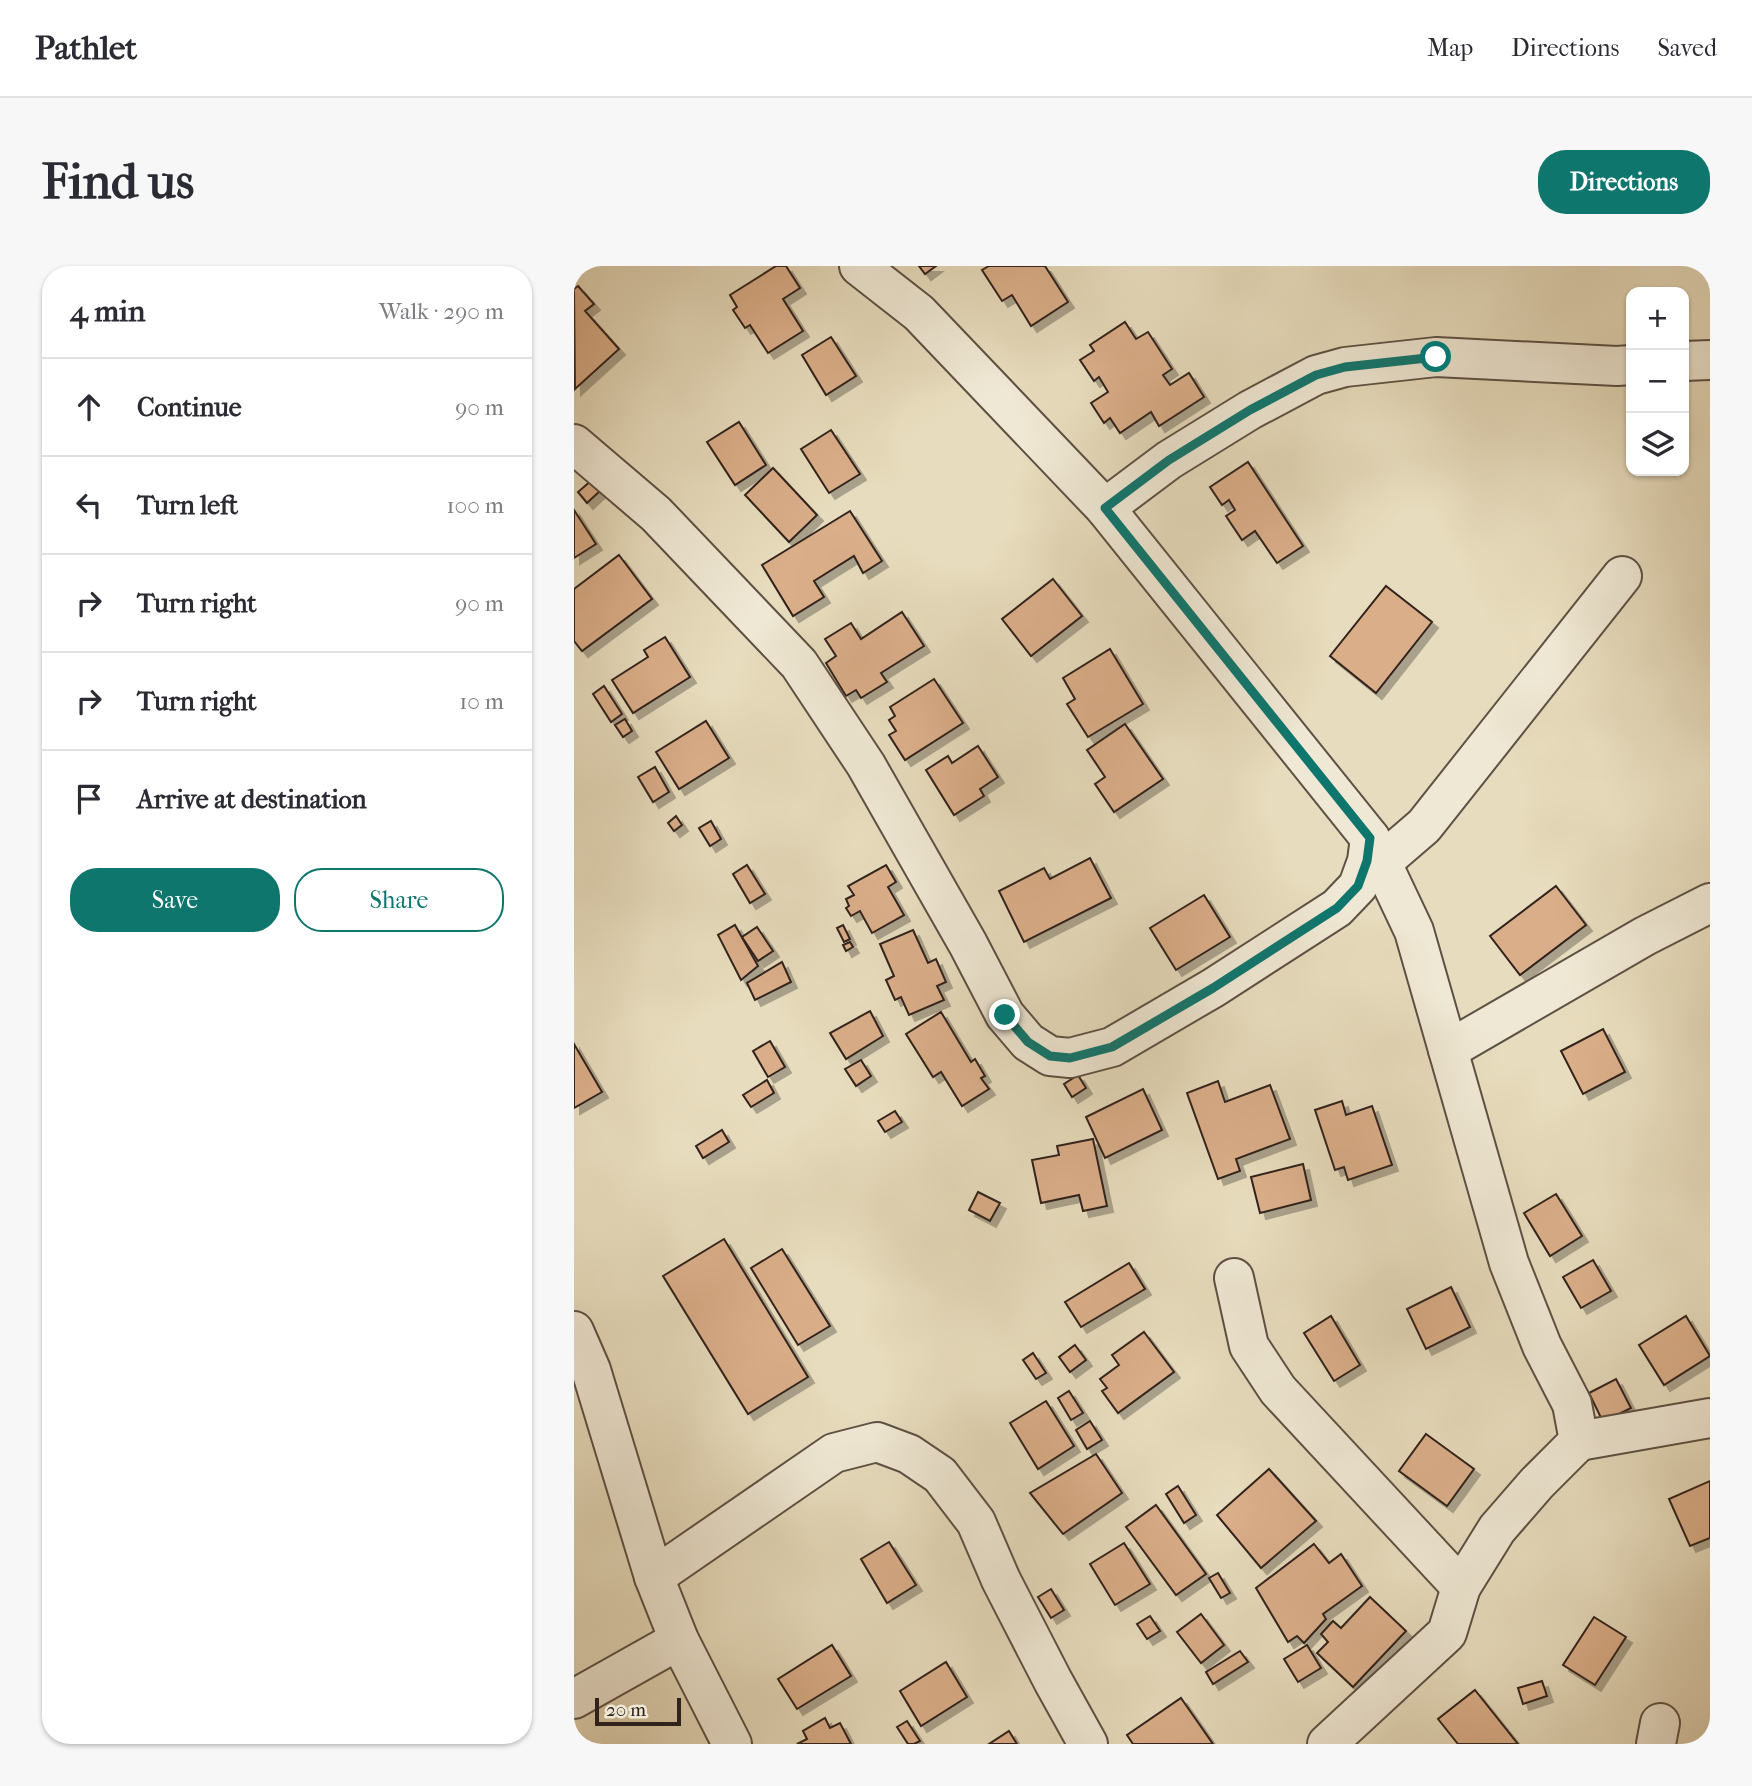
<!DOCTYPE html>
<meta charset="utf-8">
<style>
body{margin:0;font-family:"IM FELL French Canon",serif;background:#f7f7f7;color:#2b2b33}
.controls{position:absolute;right:21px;top:21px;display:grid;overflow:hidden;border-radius:14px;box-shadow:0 2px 5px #0004}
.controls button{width:63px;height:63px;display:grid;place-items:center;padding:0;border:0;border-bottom:2px solid #e1e1e2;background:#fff;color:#2b2b33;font:35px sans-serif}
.scale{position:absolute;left:21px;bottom:18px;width:86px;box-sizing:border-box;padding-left:7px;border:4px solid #31221c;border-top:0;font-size:19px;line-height:24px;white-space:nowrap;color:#31221c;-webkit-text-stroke:5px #efe8d4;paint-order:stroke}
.stop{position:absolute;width:21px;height:21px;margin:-16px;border:5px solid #0f766e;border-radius:50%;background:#fff}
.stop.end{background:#0f766e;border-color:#fff;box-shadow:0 2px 7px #0008}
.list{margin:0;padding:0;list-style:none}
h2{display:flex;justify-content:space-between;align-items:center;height:91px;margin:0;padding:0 28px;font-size:30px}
h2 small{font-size:23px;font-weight:400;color:#7c7c81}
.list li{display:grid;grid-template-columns:46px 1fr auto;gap:21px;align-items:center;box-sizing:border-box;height:98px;padding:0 28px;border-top:2px solid #e1e1e2}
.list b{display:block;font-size:26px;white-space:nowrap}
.list em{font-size:23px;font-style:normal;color:#7c7c81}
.actions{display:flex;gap:14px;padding:21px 28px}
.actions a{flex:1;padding:16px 0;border:2px solid #0f766e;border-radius:28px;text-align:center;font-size:24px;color:#0f766e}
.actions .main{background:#0f766e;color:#fff}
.icon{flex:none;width:38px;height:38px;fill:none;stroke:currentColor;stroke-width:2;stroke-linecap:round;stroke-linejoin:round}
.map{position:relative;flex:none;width:1136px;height:1478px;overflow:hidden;border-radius:28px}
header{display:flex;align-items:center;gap:42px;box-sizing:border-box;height:98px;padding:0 35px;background:#fff;border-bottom:2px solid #e1e1e2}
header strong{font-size:33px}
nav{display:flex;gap:38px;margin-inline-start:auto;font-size:24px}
.intro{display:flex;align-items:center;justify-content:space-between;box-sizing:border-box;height:168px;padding:0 42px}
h1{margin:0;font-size:49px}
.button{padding:18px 32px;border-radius:28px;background:#0f766e;color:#fff;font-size:24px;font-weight:700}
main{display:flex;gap:42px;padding:0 42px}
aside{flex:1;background:#fff;border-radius:28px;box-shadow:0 2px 5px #0004}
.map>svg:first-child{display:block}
.building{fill:#daae89;stroke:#31221c;stroke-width:2;filter:url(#shadow)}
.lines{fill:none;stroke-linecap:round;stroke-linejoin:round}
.minor-casing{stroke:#5e5044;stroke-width:42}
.minor{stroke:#efe8d4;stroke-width:38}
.route{stroke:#0f766e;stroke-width:9}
</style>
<header>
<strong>Pathlet</strong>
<nav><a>Map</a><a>Directions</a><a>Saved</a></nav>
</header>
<div class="intro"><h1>Find us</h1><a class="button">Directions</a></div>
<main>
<aside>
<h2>4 min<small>Walk · 290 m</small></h2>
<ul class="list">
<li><svg class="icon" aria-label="ahead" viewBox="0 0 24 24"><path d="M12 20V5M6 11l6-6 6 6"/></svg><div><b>Continue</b></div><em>90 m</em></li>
<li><svg class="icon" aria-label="left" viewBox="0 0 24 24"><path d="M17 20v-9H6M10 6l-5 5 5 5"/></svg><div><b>Turn left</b></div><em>100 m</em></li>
<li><svg class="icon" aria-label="right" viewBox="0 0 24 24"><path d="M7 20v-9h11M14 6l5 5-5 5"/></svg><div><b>Turn right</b></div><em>90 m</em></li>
<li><svg class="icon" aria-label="right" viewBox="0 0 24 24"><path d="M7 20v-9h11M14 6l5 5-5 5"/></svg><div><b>Turn right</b></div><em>10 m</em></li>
<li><svg class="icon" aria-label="arrive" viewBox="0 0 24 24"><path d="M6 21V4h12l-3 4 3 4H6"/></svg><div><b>Arrive at destination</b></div></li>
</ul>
<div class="actions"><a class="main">Save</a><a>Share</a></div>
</aside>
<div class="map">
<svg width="1136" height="1478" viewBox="0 0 1136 1478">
<defs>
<filter id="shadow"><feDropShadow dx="6" dy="6" stdDeviation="0" flood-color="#0004"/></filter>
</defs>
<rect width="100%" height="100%" fill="#e7dcbd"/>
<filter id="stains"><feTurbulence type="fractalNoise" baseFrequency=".00286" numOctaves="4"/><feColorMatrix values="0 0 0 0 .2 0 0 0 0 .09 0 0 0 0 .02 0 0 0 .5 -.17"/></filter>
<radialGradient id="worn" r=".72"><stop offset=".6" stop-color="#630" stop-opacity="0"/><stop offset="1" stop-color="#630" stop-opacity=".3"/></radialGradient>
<g class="building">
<path d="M202,0H212L226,22L209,33L229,65L194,87L176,59L171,62L159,44L163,41L156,29Z"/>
<path d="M345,0H362L351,8Z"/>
<path d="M415,0H471L494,36L457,60L438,29L428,35L408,4Z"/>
<path d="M4,20L20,38L11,45L45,83L1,123L0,23Z"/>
<path d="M551,56L562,73L574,66L598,103L589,109L596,119L615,107L630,131L585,160L577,146L546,167L536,152L530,157L517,137L534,126L525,111L520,115L506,94L520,85L516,79Z"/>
<path d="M257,71L282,110L252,129L228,89Z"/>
<path d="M165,156L192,199L161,219L133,176Z"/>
<path d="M257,164L286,208L255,227L227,183Z"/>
<path d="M674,196L729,280L703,297L681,265L668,274L652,250L661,244L655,234L648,239L636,221Z"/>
<path d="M199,202L243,249L215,276L171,229Z"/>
<path d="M18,214L27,224L13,237L4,226Z"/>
<path d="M0,244L22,278L0,292Z"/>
<path d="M276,245L308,295L289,307L280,290L240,315L250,331L219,350L188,299Z"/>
<path d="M45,289L78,333L8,385L0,375V323Z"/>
<path d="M479,313L508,350L457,390L428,353Z"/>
<path d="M812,320L858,356L802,427L756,390Z"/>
<path d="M328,346L350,380L307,407L313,416L287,432L282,424L272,430L252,397L262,390L251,373L277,357L287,373Z"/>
<path d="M91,371L116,411L59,447L38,414L74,391L70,384Z"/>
<path d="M536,383L569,438L514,471L493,438L501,433L489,412Z"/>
<path d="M360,413L389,457L331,494L315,469L322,465L315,454L321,450L316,441Z"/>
<path d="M30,420L48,448L37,456L19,428Z"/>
<path d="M51,453L58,465L49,471L41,459Z"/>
<path d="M132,455L155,492L105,523L82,486Z"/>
<path d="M551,458L589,513L540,546L521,518L531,511L513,484Z"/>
<path d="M404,480L424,511L406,523L410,530L380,549L352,504L374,490L378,497Z"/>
<path d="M81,501L95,526L79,536L64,511Z"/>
<path d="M102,550L108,559L100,565L94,557Z"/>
<path d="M137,555L147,573L136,580L125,562Z"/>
<path d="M516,592L537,632L450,676L425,625L470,602L476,613Z"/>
<path d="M173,599L191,628L176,637L159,608Z"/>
<path d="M312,599L322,616L314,621L330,649L298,667L286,645L277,650L272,642L275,640L272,633L280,629L274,620Z"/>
<path d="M982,620L1012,659L946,709L916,670Z"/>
<path d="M630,629L656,671L602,704L576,662Z"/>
<path d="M161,659L184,700L167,714L144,669Z"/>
<path d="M269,659L276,673L270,676L263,662Z"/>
<path d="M183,661L199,685L184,695L168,671Z"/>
<path d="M339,664L354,697L362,693L372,716L363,720L370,734L335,749L327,731L321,734L312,714L320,710L306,678Z"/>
<path d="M276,676L279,681L272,685L269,679Z"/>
<path d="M208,696L217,716L181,734L173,717Z"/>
<path d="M296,745L309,770L272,793L256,767Z"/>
<path d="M367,746L397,796L401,793L411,810L407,812L415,823L388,840L367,806L359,811L332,768Z"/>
<path d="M1029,763L1051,806L1009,828L987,785Z"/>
<path d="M196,775L211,801L194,811L179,785Z"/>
<path d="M0,778L28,826L0,842Z"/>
<path d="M287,794L297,810L282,820L271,803Z"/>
<path d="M504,809L512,822L498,831L490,818Z"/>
<path d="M193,814L200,827L177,841L169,829Z"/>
<path d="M644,815L651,836L696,819L716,873L662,893L666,905L644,913L613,827Z"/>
<path d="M569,823L588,864L531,892L512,851Z"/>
<path d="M768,835L772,849L798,840L818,899L774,914L770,901L761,904L741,844Z"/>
<path d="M321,845L328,856L311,866L304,855Z"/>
<path d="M148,864L155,876L129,892L122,880Z"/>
<path d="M519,873L533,940L509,945L505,929L467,937L458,894L485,889L483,880Z"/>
<path d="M729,898L737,934L686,947L677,911Z"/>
<path d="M404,926L426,937L416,955L395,944Z"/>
<path d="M982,928L1008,970L976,990L950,947Z"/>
<path d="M150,973L234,1111L174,1148L89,1010Z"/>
<path d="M208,983L256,1060L224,1079L177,1002Z"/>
<path d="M1019,994L1037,1025L1007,1042L989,1011Z"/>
<path d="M555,997L571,1023L507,1061L491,1036Z"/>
<path d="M877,1021L896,1061L852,1083L833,1043Z"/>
<path d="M757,1050L786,1099L760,1115L730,1067Z"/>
<path d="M1112,1050L1136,1090L1090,1119L1065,1079Z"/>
<path d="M570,1066L600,1106L544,1147L528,1125L533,1122L526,1113L545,1099L538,1089Z"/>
<path d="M501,1079L512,1094L496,1106L485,1091Z"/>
<path d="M459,1087L472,1107L462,1113L449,1094Z"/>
<path d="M1042,1113L1057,1142L1029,1156L1015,1127Z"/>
<path d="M495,1125L509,1147L497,1154L484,1132Z"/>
<path d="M472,1135L500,1180L464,1203L436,1157Z"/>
<path d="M516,1155L528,1174L513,1183L502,1164Z"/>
<path d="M852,1168L900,1203L873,1240L825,1205Z"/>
<path d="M522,1188L548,1227L489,1268L456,1227Z"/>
<path d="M695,1203L742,1255L687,1302L643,1249Z"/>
<path d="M1136,1215V1272L1116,1280L1095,1233Z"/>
<path d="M604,1220L622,1249L610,1257L592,1228Z"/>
<path d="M582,1239L632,1308L602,1329L552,1261Z"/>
<path d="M315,1276L342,1319L313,1337L287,1293Z"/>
<path d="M550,1277L576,1318L541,1339L516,1298Z"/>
<path d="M740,1278L755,1297L767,1288L788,1320L749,1348L752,1353L730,1377L723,1370L714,1376L682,1322Z"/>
<path d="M644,1307L656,1327L647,1332L635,1312Z"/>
<path d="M477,1323L490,1344L477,1352L464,1331Z"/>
<path d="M796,1331L832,1365L779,1421L743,1387L754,1376L747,1368L759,1355L767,1362Z"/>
<path d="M627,1348L650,1379L627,1397L603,1366Z"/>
<path d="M576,1350L586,1365L573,1373L563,1358Z"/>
<path d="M1020,1351L1052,1371L1021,1419L989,1399Z"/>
<path d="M258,1379L277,1410L223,1443L204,1413Z"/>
<path d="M733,1379L747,1402L724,1416L710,1393Z"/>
<path d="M666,1385L674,1396L639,1418L632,1406Z"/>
<path d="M372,1396L393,1431L347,1460L326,1425Z"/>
<path d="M968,1415L973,1430L949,1438L944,1422Z"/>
<path d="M901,1424L944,1478H884L864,1453Z"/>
<path d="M607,1432L639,1478H559L553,1469Z"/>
<path d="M251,1452L256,1462L266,1457L277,1478H223L233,1473L229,1465Z"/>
<path d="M333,1455L346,1475L340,1478H334L323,1461Z"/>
<path d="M435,1465L443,1478H415Z"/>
</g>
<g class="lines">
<g class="minor-casing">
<g id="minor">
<path d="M1110,95L1136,94"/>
<path d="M0,178L82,248L225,398L292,499L394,678L431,749L454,776L476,790L496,792L538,781L639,722L763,642L784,620L793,595L796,572L531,242L345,47L285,0"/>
<path d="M531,242L595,194L676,144L742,109L771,101L862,91L1043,100L1057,99"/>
<path d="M807,597L850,560L1048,310"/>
<path d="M874,784L1071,670L1136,637"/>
<path d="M660,1012L675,1080L704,1124L887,1321"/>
<path d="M0,1065L17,1104L80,1311L105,1374L158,1478"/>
<path d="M1005,1175L1136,1152"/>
<path d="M80,1311L260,1187L303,1176L335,1188L366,1209L402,1256L427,1314L479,1415L514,1478"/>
<path d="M0,1433L105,1374"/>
<path d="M753,1478L873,1367L887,1321L923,1263L963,1217L1005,1175L998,1138L968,1080L935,997L840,665L796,572"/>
<path d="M1082,1478L1086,1457"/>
</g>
</g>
<use href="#minor" class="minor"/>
</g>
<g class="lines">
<path class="route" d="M431,749L454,776L476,790L496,792L538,781L639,722L763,642L784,620L793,595L796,572L531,242L595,194L676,144L742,109L771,101L862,91"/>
</g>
<rect width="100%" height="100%" filter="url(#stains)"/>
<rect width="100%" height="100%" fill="url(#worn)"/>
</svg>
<div class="controls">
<button>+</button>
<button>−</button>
<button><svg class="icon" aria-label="layers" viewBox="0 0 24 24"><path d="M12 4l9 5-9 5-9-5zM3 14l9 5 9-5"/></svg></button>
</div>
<div class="scale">20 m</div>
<div class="stop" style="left:862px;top:91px"></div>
<div class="stop end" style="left:431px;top:749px"></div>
</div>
</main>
